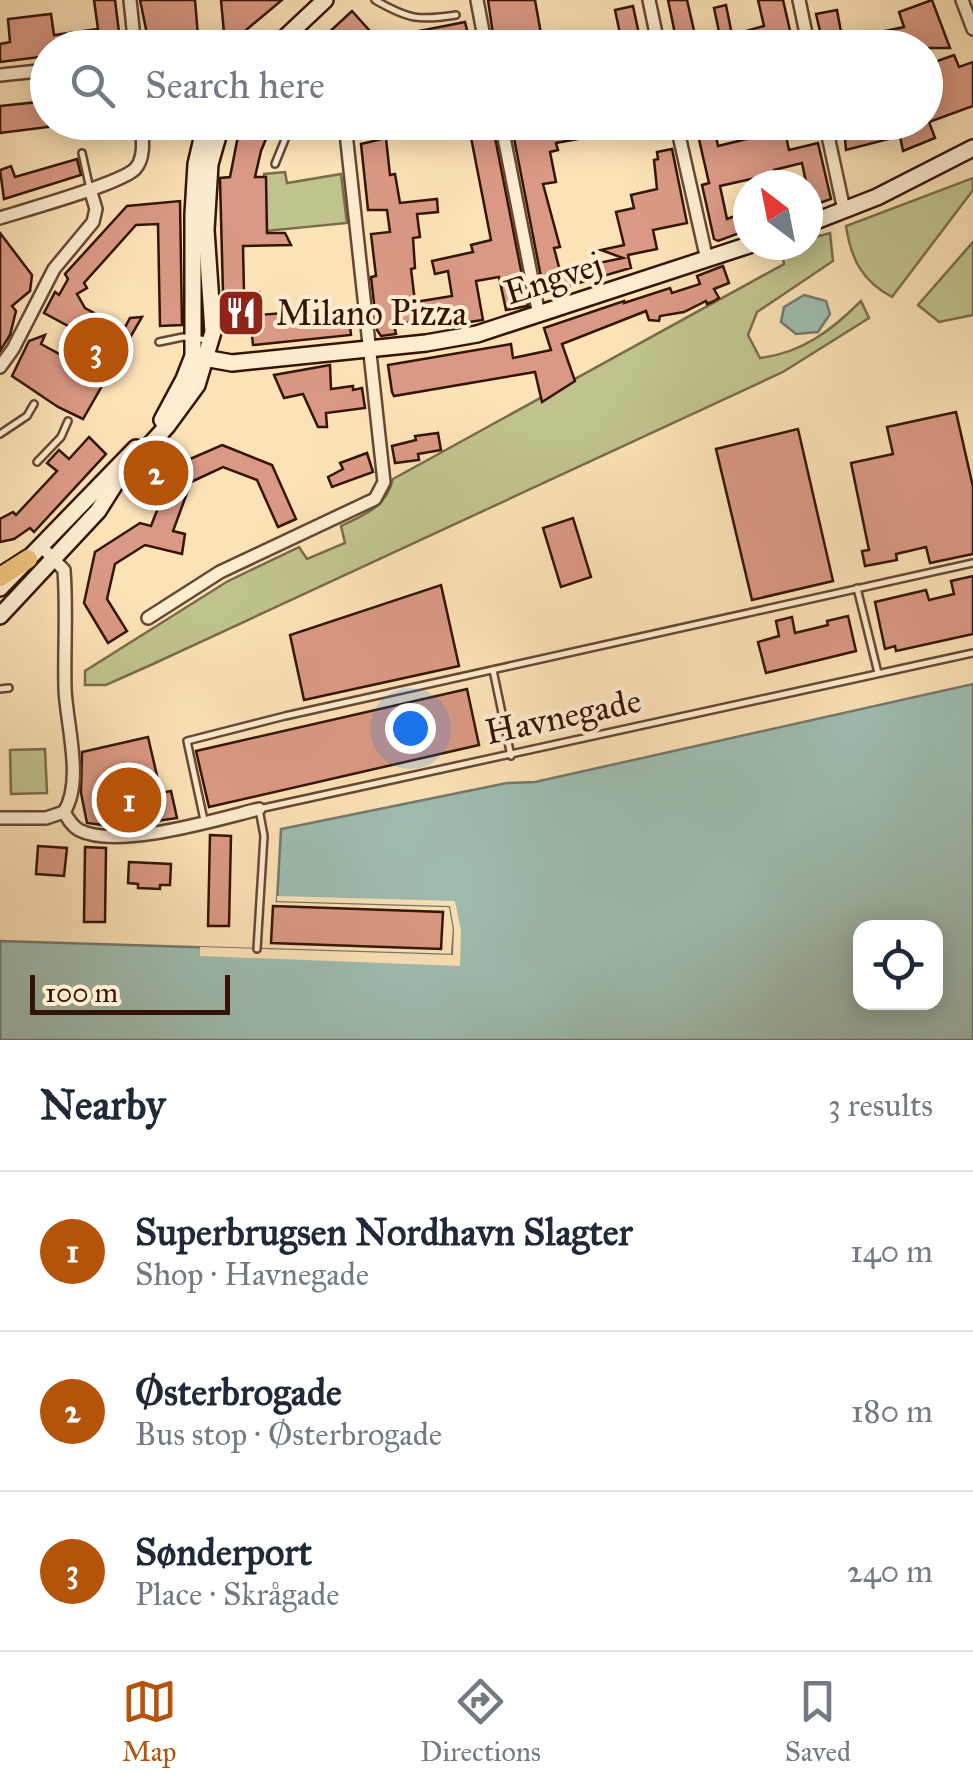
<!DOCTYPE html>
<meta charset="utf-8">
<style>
body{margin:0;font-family:"IM FELL Great Primer",serif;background:#f6f6f7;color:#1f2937}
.controls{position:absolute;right:30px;bottom:30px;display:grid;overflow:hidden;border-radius:20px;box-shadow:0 5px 25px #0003}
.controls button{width:90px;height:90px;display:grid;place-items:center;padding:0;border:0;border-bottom:2px solid #e0e1e3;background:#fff;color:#1f2937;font:50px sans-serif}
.compass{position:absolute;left:733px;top:170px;width:90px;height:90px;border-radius:50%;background:#fff;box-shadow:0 5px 25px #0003;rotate:328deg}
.scale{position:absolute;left:30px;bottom:25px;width:200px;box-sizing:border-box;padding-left:10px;border:5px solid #341405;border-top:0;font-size:28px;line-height:35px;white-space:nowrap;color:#341405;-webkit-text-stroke:8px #fdecd0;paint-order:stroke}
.you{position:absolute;left:410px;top:728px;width:35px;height:35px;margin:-25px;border:8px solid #fff;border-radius:50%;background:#1a73e8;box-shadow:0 0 0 15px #1a73e833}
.badge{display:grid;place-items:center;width:65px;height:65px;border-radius:50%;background:#b45309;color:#fff;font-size:32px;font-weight:700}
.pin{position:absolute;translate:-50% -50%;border:5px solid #fff;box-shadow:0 2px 10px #0006}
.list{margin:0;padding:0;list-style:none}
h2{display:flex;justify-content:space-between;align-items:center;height:130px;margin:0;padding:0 40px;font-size:42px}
h2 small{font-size:32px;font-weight:400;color:#747a83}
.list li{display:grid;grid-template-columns:65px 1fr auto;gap:30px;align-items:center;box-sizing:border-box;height:160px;padding:0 40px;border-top:2px solid #e0e1e3}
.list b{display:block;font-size:38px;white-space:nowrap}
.list p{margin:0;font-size:32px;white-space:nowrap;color:#747a83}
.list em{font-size:32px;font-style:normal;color:#747a83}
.icon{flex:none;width:55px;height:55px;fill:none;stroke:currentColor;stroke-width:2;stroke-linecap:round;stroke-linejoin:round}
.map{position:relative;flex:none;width:973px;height:1040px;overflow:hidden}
.search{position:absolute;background:#fff;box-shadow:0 5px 25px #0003;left:30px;right:30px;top:30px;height:110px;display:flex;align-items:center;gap:25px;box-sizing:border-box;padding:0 35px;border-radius:55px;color:#747a83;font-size:38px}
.sheet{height:610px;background:#fff}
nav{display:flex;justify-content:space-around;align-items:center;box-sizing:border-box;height:140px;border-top:2px solid #e0e1e3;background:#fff;font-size:28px;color:#747a83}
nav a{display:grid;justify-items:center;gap:5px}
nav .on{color:#b45309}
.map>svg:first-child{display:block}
.green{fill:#c0c38e;stroke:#7a6c4a;stroke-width:2.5}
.water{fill:#9fbdb1;stroke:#74796c;stroke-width:2.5;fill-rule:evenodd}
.pier{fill:#fce2b7}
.building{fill:#da9984;stroke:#341405;stroke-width:2.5}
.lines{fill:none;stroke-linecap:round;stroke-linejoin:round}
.lane-casing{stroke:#664832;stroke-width:10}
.street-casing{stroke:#664832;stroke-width:16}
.secondary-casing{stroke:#341405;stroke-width:20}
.primary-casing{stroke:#341405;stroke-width:22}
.lane{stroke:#fdecd0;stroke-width:5}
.street{stroke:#fdecd0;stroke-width:11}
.secondary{stroke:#fdecd0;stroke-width:15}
.primary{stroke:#eec17c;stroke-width:18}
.labels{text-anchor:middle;stroke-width:8;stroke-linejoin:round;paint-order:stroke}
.street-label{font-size:35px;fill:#341405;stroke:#fdecd0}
.poi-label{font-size:35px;fill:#341405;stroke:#fdecd0;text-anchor:start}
</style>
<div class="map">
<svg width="973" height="1040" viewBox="0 0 973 1040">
<rect width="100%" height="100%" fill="#fce2b7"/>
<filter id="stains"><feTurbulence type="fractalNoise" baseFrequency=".002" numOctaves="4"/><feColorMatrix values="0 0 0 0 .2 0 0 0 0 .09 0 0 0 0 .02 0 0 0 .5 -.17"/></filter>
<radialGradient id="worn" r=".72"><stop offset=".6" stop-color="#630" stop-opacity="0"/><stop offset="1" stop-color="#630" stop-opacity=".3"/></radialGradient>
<g class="green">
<path d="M285,172L287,183L341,174L347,223L266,231L264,174Z"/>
<path d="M973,178V190L892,297C862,281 851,259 846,226Z"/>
<path d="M830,233L833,261L757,312L748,335L760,358C802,353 832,330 861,301L869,318L783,372L153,664L106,685H85V671L228,581L299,547L307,559L345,543L341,526C366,514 386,507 393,479L784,264L781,246L808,245V239Z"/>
<path d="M973,242V315L939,322L918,305Z"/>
<path d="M45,749L47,793L11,794L10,750Z"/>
</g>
<g class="water">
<path d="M804,295L826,301L830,314L818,332L796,334L781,322L784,307Z"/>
<path d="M973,684V1040H0V941L452,955L454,929L450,906L277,901L281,829L507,783L535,782ZM860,928H936V1002H860Z"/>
</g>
<path class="pier" d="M277,896L455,901L461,931L460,966L200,956V947L453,955L454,929L450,906L277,901Z"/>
<g class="building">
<path d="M94,0H115L121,48H48V56L0,62V44L10,42L8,19L51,14L54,35L98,29Z"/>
<path d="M140,0H195L198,36L148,39Z"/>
<path d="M221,0H282L246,30L253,37L241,48H200L230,32L224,33Z"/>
<path d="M488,0H535L541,34L519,39L520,48H495Z"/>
<path d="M668,0H687L698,48H678Z"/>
<path d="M758,0H783L794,48H750L749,42L722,46L714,8L726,5L732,35L764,26Z"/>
<path d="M932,0L950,48H894L893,41L869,46L866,35L904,27L899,12Z"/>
<path d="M633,6L642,48H623L615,10Z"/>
<path d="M837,10L844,48H824L816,14Z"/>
<path d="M352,11L369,30L350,48H312Z"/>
<path d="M465,22L468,34L474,33L476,48H454L452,37L411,45L409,33Z"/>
<path d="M954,55L959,67L973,62V106L929,122L935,138L903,151L900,136L846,150L844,128L860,122H899L901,131L926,122V108L934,109L926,65Z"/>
<path d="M48,101V127L0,133V106Z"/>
<path d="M245,122H273L261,151L255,177H266L267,233H285L291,245L243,246L244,293L259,292V315L348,308L351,335L253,345L251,325L233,327L230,293H223L220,180V178L230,177L237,141Z"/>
<path d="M468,122H492L528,306L506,310L499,277L476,281L483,320L462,323L461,316L394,324L396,334L381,336L377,330L371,277L376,276L371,234L390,232L387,210H368L361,144L386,138L390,175L395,174L400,203L437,199L438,212L417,214L420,237L413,238L415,268L411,269L415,302L452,296L448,271L435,274L432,261L473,252L471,245L491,240Z"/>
<path d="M534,122H602L605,134L556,143L558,150L550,152L556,182L543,184L560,247L554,248L560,271L623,258L601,250L624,245L616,212L634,208L631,195L657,189L654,160L658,159L657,152L672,149L687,223L653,230L657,249L628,255L631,268L565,287L553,288L551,281L542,282L512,128Z"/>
<path d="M695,122H713L718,146L755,137L752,122H783L789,150L818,143L831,199L811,206L802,163L774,170L777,182L768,185H762L760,177L720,186L727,219L748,211V230L718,241L714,239L702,185L709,183Z"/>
<path d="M77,159L81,175L4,199L0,170L11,166L15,177Z"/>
<path d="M180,201L182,325L160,326L158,224L136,225L84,283L87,288L77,294L85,308L124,329L130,318L142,317L117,360L120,369L110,372L83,419L58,407L12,376L29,341L45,335L41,344L65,357L79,332L44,313L55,292L59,295L68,279L65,274L127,206Z"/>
<path d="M0,233L32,275L30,291L12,306L16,311L10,335L0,351Z"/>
<path d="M723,266L729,283L714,289L719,298L712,302L707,304L706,301L684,312L660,316L659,321L649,320L646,311L562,344L575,381L542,402L535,372L394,396L392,392L388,365L511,344L513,358L551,350L544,328L624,301V303L670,288L672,293L700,284L697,276Z"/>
<path d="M330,365L331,389L353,386V390L362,388L365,408L326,413L327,427H318L303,394L284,398L274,375Z"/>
<path d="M956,412L973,487V554L930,563L926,547L896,554L897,560L865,566L862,551L869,550L851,463L893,454L887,427Z"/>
<path d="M798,429L833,581L752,600L716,449Z"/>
<path d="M438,433L441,450L418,454L419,460L395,463L392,446L416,440L415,436Z"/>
<path d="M89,437L106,454L34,532L30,528L14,539L0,542V519L13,512L16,515L57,471L47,463L59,450L69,459Z"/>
<path d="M222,445L272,465L296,519L278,527L257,480L223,467L191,482L173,531L185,534L182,554L145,545L115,564L107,599L127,631L108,643L84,603L95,552L140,523L151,526L174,466Z"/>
<path d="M367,453L373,472L332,487L328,477L343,469L340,463Z"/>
<path d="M573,518L591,577L561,587L543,528Z"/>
<path d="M973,576V634L896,651L895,646L885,649L875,602L926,590L929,600L954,594L951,581Z"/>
<path d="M441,585L459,666L304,700L290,635Z"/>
<path d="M848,616L856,651L766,673L758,642L779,636L776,621L792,617L795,633L828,625L827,621Z"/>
<path d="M467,689L479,745L209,807L196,751Z"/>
<path d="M148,737L161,793L171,791L177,818L117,827L87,823L81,793L82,752Z"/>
<path d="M210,835L231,836L229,926H208Z"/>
<path d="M38,846L67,848L64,876L36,874Z"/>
<path d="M85,847L106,848L105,922H84Z"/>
<path d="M129,862L171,864L170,885H160V889L138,888V884L128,883Z"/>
<path d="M273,906L443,912L441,949L271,943Z"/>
</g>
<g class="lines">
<g class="lane-casing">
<g id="lane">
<path d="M375,0C408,19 418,21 456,15"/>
<path d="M82,153L90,189"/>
<path d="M275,164L286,137L299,122"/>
<path d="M159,342L183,337L208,340"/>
<path d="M0,434L27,416L34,404"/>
<path d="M37,462L61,437L68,421"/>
<path d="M857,588L878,673"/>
<path d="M493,670L511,756"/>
<path d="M0,689L9,688"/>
<path d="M204,820L187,741L285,716L973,563"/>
<path d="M257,949L264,836L259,809L973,653"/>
</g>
</g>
<g class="street-casing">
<g id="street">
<path d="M130,0L135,48"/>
<path d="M477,0L486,48"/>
<path d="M649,0L659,48"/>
<path d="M799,0L809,48"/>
<path d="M962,0L973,29"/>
<path d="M0,75L48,70"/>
<path d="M501,122L539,315"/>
<path d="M676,122L707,260"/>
<path d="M825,122L844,210"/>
<path d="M0,218C25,210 120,184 135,169C146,157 142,137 141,122"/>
<path d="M0,367L13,349L54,269L93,222L96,209L90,189"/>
<path d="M41,546L64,570C67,610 64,649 65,688C66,723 84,781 64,812"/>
<path d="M148,618L220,572L375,499L384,482L346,133L342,122"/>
<path d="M64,812C68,819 72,826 79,830C117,850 218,819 259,809"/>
<path d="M0,818H46L64,812"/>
</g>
</g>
<g class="secondary-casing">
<g id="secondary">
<path d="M274,48L325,0"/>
<path d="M808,224L877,197L973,148"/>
<path d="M193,356L232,363L426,343L477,334L749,245"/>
<path d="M162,420L184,379L193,356V214L196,164L206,122"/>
<path d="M0,588L136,448"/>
<path d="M0,616L98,511L115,484L167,426L197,385L213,332L206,230L210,164L222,122"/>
</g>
</g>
<g class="primary-casing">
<path id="primary" d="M0,577L28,559"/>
</g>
<use href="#lane" class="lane"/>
<use href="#street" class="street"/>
<use href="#secondary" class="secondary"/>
<use href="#primary" class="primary"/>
</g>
<defs>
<g id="restaurant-square" transform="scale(2.5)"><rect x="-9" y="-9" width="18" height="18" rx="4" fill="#8f2418" stroke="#fdecd0"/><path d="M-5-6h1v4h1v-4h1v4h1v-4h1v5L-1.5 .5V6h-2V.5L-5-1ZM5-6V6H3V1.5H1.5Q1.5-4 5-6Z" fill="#fff"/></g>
</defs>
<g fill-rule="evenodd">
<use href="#restaurant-square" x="241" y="313"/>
</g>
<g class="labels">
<g class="street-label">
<text transform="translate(553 278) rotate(-18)" y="12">Engvej</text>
<text transform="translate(563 716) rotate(-12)" y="12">Havnegade</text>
</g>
<g class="poi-label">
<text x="276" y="325">Milano Pizza</text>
</g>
</g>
<rect width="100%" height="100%" filter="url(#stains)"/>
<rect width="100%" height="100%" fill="url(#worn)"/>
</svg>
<div class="controls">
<button><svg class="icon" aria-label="locate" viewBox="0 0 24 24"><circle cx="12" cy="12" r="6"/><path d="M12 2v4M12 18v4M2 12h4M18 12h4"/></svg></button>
</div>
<svg class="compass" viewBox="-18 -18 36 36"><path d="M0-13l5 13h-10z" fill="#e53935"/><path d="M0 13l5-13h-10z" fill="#747a83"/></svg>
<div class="scale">100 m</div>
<div class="you"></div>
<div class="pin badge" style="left:129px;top:800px">1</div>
<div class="pin badge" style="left:156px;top:473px">2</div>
<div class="pin badge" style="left:96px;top:350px">3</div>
<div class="search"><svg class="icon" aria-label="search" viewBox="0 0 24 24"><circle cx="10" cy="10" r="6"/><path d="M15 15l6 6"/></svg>Search here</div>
</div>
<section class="sheet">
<h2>Nearby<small>3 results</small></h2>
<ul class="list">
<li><span class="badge">1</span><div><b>Superbrugsen Nordhavn Slagter</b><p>Shop · Havnegade</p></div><em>140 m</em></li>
<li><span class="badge">2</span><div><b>Østerbrogade</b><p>Bus stop · Østerbrogade</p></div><em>180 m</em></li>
<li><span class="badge">3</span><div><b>Sønderport</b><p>Place · Skrågade</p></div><em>240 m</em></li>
</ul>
</section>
<nav>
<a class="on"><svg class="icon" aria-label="map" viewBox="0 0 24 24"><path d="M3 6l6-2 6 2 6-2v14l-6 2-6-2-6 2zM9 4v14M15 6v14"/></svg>Map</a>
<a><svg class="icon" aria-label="directions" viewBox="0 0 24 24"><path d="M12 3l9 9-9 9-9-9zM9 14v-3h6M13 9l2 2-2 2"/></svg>Directions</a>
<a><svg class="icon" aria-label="saved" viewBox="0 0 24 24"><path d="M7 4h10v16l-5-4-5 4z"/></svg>Saved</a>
</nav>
